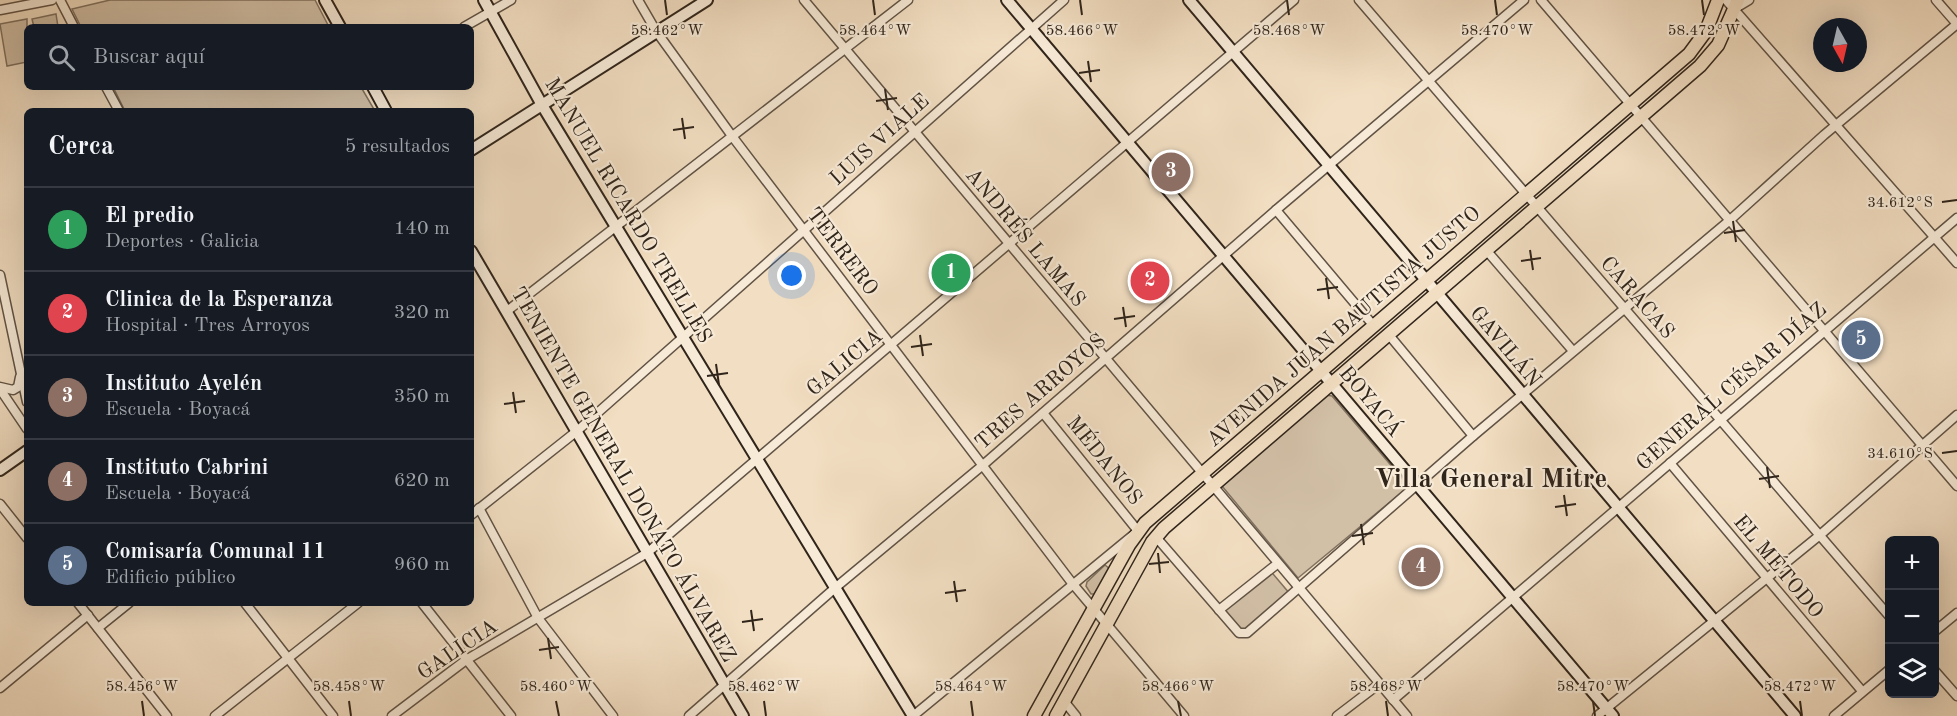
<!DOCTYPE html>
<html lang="es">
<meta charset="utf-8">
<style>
body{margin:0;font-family:"Old Standard TT",serif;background:#20242c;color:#f1f3f6}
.controls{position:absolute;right:18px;bottom:18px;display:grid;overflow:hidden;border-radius:9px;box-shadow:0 6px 24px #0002}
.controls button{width:54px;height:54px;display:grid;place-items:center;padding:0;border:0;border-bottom:2px solid #363941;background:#171b24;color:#f1f3f6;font:30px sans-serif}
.compass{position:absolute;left:1813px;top:18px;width:54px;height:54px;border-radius:50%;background:#171b24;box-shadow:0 6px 24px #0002;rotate:172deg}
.you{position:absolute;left:792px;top:276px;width:21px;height:21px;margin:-15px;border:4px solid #fff;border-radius:50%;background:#1a73e8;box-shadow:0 0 0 9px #1a73e833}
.badge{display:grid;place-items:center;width:39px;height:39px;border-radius:50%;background:#0f766e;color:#fff;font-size:20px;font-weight:700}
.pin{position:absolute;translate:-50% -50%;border:3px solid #fff;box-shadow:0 2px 6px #0006}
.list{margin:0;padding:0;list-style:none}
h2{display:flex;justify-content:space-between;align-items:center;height:78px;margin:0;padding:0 24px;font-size:26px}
h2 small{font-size:20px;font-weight:400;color:#9ea1a6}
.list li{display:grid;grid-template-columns:39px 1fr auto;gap:18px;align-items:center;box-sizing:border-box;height:84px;padding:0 24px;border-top:2px solid #363941}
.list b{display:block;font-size:22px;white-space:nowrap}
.list p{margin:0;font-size:20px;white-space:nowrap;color:#9ea1a6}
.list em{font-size:20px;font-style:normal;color:#9ea1a6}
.icon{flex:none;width:33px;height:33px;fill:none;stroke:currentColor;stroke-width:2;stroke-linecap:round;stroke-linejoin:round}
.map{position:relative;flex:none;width:1957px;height:716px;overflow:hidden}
.search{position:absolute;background:#171b24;box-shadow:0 6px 24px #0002;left:24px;top:24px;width:450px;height:66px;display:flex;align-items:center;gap:15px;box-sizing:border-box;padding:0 21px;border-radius:9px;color:#9ea1a6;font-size:22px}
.panel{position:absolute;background:#171b24;box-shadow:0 6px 24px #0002;left:24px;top:108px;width:450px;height:498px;border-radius:9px}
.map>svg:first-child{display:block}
.green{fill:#d1bfa6;stroke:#807260;stroke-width:1.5}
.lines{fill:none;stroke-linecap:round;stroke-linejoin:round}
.street-casing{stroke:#605345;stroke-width:11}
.secondary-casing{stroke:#30251b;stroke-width:14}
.primary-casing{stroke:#30251b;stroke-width:15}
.street{stroke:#f7ead7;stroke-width:8}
.secondary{stroke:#f7ead7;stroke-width:10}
.primary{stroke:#f2dec2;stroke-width:12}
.ticks{fill:none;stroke:#30251b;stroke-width:2}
.labels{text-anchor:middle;stroke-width:4.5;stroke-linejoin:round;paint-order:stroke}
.street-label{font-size:21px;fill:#30251b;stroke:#f7ead7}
.district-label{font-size:27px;font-weight:bold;fill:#30251b;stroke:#f7ead7}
.ticks-label{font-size:15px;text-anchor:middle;fill:#30251b;stroke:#f7ead7;stroke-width:4.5;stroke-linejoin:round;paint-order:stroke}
</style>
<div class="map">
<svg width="1957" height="716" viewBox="0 0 1957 716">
<rect width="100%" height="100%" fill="#f2dec2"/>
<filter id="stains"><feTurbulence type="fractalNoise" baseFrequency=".00333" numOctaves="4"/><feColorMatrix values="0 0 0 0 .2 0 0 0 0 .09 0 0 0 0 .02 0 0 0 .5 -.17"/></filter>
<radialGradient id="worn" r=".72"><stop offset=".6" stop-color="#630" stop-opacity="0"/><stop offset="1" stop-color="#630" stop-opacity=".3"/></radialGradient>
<g class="green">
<path d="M110,0H315L329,27H81L72,9Z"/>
<path d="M56,14L58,27H34L32,19Z"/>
<path d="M27,19V62L7,66L0,24Z"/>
<path d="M113,87H361L375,111H125Z"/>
<path d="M1326,395L1332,396L1406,483L1407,488L1298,578L1222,486Z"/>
<path d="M1105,565L1111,570L1095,594H1091L1086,586L1087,582Z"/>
<path d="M1268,568L1290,594L1241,634L1219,608Z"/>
</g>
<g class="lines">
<g class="street-casing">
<g id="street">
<path d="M60,0L74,27"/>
<path d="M638,0L656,31L732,136L1072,583L1184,716"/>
<path d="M804,0L1407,716"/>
<path d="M1359,0L1890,617"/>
<path d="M1541,0L1957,486"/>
<path d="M1726,0L1957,263"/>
<path d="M1936,0L1957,24"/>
<path d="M1734,9L1749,0"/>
<path d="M0,10L52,0"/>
<path d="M464,27L511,0"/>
<path d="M106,87L119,111"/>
<path d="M1276,210L1373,325"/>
<path d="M1487,251L1573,351"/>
<path d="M0,275L27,402"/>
<path d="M507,311L908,0"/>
<path d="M1389,335L1473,436"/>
<path d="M0,387L13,390L18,387L20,377"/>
<path d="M0,389L27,429"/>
<path d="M1670,463L1862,691"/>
<path d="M0,504L27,538"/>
<path d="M479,508L538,618L613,716"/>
<path d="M471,515L577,431L1064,0"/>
<path d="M1156,537L1239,633H1247L1473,436L1730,220L1824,135L1957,24"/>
<path d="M78,603L167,716"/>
<path d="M245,603L333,716"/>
<path d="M422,603L511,716"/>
<path d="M1219,610L1277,564"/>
<path d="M98,628L129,603"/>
<path d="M1934,632L1957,613"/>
<path d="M1934,670L1957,696"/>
<path d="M0,688L88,615"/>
<path d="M1393,700L1957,218"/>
<path d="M1064,701L1076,716"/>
<path d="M215,716L358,603"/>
<path d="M392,716L466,660L647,553L1294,0"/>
<path d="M689,716L835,588L983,465L1276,210L1524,0"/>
<path d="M913,716L1138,531L1043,413"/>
<path d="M1337,716L1379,684"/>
<path d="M1597,716L1820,535L1957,415"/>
<path d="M1834,716L1890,669"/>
</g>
</g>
<g class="secondary-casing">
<g id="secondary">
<path d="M325,0L340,27"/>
<path d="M484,0L542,105L913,716"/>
<path d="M1007,0L1613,716"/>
<path d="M1189,0L1795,716"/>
<path d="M373,87L386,111"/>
<path d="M471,150L707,0"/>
<path d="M471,251L743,716"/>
<path d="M0,470L27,451"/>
</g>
</g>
<g class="primary-casing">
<g id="primary">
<path d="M1034,716L1129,545L1145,523L1689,54L1706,31L1718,0"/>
<path d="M1056,716L1152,542L1164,528L1700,66L1718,45L1738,0"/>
</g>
</g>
<use href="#street" class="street"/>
<use href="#secondary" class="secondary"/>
<use href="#primary" class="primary"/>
</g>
<path class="ticks" d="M665,0L667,15M873,0L875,15M1080,0L1082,15M1287,0L1289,15M1495,0L1497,15M1702,0L1704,15M1088,61L1091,82M1079,73L1100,70M885,89L888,110M876,101L897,98M682,118L685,139M673,130L694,127M1942,202L1957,200M1733,221L1736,242M1724,233L1745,230M1530,250L1533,270M1521,261L1541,258M1326,278L1329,299M1317,290L1338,287M1123,307L1126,327M1114,319L1135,316M920,335L923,356M911,347L932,344M716,364L719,385M707,376L728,373M513,392L516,413M504,404L525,401M1942,453L1957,451M1767,467L1770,488M1759,479L1779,476M1564,495L1567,516M1555,507L1576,504M1361,524L1364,545M1352,536L1373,533M1158,553L1160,573M1149,564L1169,562M954,581L957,602M945,593L966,590M751,610L754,631M742,622L763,619M548,638L551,659M539,650L559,647M142,701L144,716M349,701L351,716M556,701L559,716M764,701L766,716M971,701L973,716M1178,701L1181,716M1386,701L1388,716M1593,701L1595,716M1800,701L1802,716"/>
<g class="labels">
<g class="street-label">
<text transform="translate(879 139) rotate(-42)" y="7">LUIS VIALE</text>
<text transform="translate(629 210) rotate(59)" y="7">MANUEL RICARDO TRELLES</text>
<text transform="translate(1026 237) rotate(50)" y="7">ANDRÉS LAMAS</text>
<text transform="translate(843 251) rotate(53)" y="7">TERRERO</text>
<text transform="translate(1638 297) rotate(49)" y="7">CARACAS</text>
<text transform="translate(1343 326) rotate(-41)" y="7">AVENIDA JUAN BAUTISTA JUSTO</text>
<text transform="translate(1506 346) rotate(50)" y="7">GAVILÁN</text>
<text transform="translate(844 362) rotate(-40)" y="7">GALICIA</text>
<text transform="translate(1731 386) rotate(-41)" y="7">GENERAL CÉSAR DÍAZ</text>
<text transform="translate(1040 391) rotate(-41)" y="7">TRES ARROYOS</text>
<text transform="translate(1371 401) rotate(50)" y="7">BOYACÁ</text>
<text transform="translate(1105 460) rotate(51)" y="7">MÉDANOS</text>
<text transform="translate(624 474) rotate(60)" y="7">TENIENTE GENERAL DONATO ÁLVAREZ</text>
<text transform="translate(1779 566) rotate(50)" y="7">EL MÉTODO</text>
<text transform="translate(457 649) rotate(-34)" y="7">GALICIA</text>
</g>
<g class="district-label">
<text x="1491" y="487">Villa General Mitre</text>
</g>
</g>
<g class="ticks-label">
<text x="667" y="35">58.462°W</text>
<text x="875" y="35">58.464°W</text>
<text x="1082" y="35">58.466°W</text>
<text x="1289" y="35">58.468°W</text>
<text x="1497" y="35">58.470°W</text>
<text x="1704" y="35">58.472°W</text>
<text x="1900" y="207">34.612°S</text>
<text x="1900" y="458">34.610°S</text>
<text x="142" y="691">58.456°W</text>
<text x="349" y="691">58.458°W</text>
<text x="556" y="691">58.460°W</text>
<text x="764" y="691">58.462°W</text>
<text x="971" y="691">58.464°W</text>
<text x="1178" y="691">58.466°W</text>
<text x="1386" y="691">58.468°W</text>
<text x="1593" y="691">58.470°W</text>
<text x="1800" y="691">58.472°W</text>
</g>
<rect width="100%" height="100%" filter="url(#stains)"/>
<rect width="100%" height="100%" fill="url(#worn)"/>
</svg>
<div class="controls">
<button>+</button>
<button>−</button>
<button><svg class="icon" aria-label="layers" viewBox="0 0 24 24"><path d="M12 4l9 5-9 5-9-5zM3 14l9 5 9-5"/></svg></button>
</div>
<svg class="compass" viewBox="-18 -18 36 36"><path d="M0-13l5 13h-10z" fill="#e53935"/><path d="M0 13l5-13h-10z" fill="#9ea1a6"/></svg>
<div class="you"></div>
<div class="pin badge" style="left:951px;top:273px;background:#2e9e5b">1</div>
<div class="pin badge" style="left:1150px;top:281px;background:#e0444e">2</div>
<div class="pin badge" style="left:1171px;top:172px;background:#8d6e63">3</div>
<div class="pin badge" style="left:1421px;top:567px;background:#8d6e63">4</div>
<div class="pin badge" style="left:1861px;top:340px;background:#5c6f8a">5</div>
<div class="search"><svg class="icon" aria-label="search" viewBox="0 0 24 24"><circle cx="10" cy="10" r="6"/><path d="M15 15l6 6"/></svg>Buscar aquí</div>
<section class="panel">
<h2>Cerca<small>5 resultados</small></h2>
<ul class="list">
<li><span class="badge" style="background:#2e9e5b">1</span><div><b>El predio</b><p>Deportes · Galicia</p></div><em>140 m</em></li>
<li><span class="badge" style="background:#e0444e">2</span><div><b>Clinica de la Esperanza</b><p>Hospital · Tres Arroyos</p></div><em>320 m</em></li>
<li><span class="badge" style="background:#8d6e63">3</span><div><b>Instituto Ayelén</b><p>Escuela · Boyacá</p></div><em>350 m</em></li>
<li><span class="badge" style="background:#8d6e63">4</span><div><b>Instituto Cabrini</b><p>Escuela · Boyacá</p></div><em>620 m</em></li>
<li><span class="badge" style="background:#5c6f8a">5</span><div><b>Comisaría Comunal 11</b><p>Edificio público</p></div><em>960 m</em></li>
</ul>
</section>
</div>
